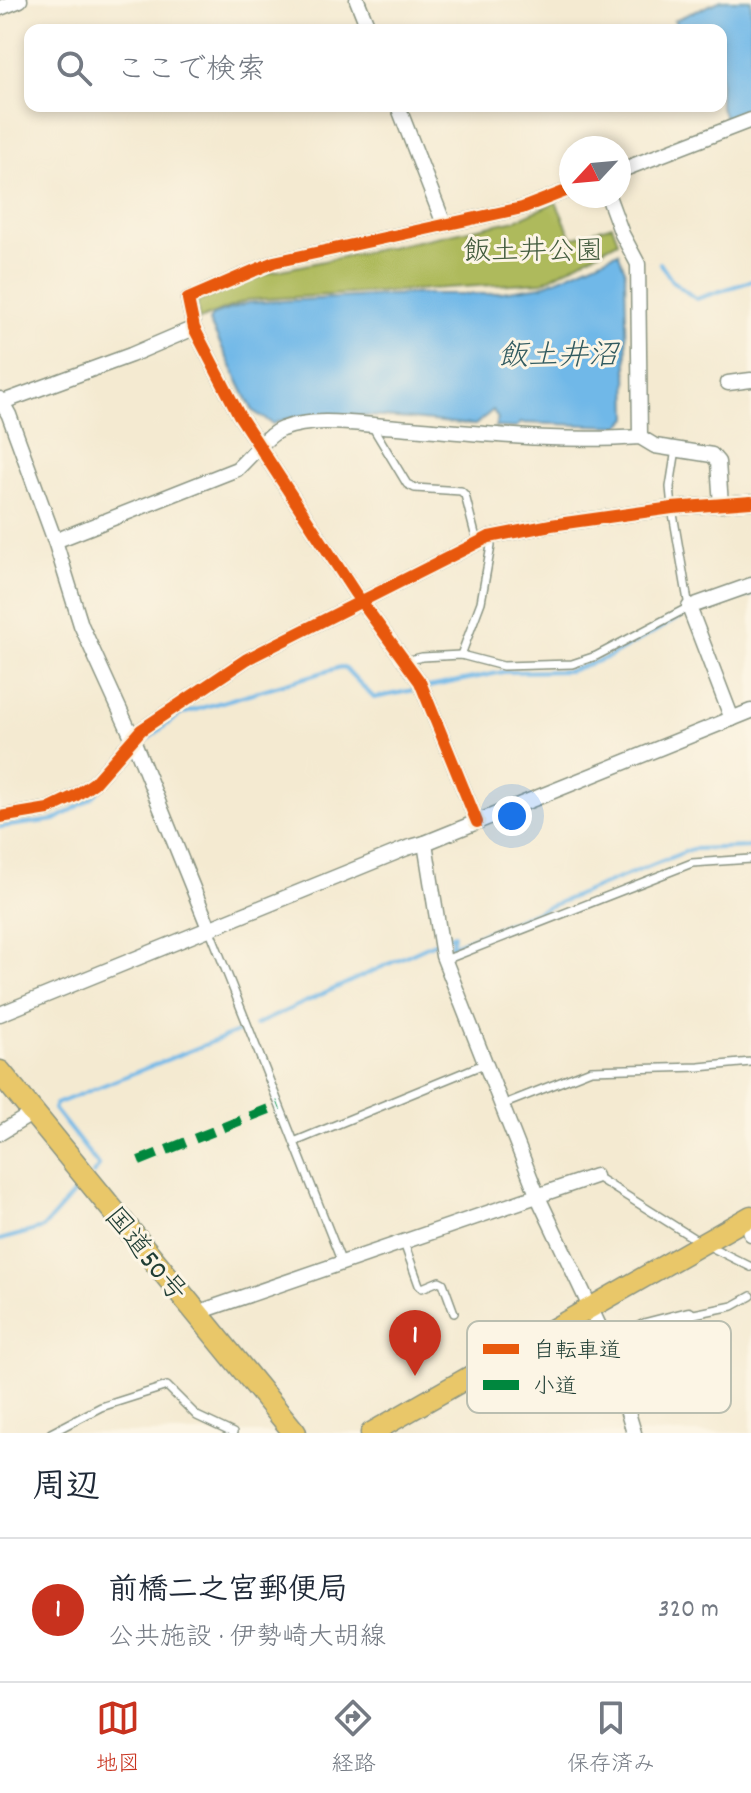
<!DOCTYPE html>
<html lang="ja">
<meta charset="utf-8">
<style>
body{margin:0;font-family:Dekko,"Klee One",sans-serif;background:#f2f2f3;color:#1f2937}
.compass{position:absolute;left:559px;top:136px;width:72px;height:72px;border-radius:50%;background:#fff;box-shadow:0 4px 12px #0003;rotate:244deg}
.you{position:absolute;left:512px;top:816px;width:28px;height:28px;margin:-20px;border:6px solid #fff;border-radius:50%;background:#1a73e8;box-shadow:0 0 0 12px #1a73e833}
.badge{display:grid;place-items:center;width:52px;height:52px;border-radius:50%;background:#c8321e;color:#fff;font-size:26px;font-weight:700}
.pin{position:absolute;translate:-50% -66px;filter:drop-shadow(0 2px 4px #0008)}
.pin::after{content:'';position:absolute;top:42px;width:28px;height:24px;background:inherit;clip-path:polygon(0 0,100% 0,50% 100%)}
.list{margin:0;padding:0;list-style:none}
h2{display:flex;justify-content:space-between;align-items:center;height:104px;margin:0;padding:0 32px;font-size:34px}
h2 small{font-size:26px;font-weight:400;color:#747a83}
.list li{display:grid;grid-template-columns:52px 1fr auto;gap:24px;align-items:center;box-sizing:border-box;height:144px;padding:0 32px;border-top:2px solid #e0e1e3}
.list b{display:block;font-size:30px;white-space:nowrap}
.list p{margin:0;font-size:26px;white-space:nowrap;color:#747a83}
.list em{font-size:26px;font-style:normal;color:#747a83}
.icon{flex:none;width:44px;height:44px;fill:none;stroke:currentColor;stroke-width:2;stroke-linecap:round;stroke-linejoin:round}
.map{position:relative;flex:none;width:751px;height:1433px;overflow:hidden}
.search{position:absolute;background:#fff;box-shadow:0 4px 12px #0003;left:24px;right:24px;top:24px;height:88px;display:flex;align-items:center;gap:20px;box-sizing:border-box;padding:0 28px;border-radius:16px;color:#747a83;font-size:30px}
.sheet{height:248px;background:#fff}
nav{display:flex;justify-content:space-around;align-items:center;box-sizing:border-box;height:112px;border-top:2px solid #e0e1e3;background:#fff;font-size:22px;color:#747a83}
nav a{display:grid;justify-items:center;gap:4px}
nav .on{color:#c8321e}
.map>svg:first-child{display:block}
.green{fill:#aeba5c;stroke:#667c48;stroke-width:2}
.water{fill:#70b8e8;stroke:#487a8e;stroke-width:2}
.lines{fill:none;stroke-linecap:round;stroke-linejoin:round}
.stream{stroke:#70b8e8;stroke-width:4}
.service-casing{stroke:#8a9482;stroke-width:10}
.minor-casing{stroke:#8a9482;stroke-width:17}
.primary-casing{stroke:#8a9482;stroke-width:23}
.trunk-casing{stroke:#8a9482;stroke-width:25}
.service{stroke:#fff;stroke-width:7}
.minor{stroke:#fff;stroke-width:14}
.primary{stroke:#e9c769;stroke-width:20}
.trunk{stroke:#e9c769;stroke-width:22}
.quiet{stroke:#00873e;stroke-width:10;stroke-dasharray:20 10;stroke-linecap:butt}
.cycleway-casing{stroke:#fcf5e5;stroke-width:17}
.cycleway{stroke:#e8590c;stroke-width:12}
.labels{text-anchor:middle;stroke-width:6;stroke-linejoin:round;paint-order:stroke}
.park-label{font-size:28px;fill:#435c3e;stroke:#fcf5e5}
.street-label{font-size:28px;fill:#1f3d34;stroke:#fcf5e5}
.water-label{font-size:30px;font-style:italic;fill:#335c61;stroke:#fcf5e5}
.key{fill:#fcf5e5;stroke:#babeb0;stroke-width:2}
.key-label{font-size:22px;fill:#1f3d34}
</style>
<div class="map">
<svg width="751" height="1433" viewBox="0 0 751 1433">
<rect width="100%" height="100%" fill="#fcf5e5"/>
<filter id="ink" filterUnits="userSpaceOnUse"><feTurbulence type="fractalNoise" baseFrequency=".0125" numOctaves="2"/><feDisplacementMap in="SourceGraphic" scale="16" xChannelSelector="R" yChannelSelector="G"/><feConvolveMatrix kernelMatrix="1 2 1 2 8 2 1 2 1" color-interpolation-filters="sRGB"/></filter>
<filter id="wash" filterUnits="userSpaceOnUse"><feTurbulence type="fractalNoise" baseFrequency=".006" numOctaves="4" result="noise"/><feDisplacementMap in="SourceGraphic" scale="32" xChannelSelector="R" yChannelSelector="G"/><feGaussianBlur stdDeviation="1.8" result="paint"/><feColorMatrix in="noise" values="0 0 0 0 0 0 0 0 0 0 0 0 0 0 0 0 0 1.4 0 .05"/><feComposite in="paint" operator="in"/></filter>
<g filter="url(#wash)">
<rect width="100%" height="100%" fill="#f4ead1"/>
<path class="green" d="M556,202L572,238L612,225L618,241L543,282L247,300L199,320L197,302L272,272L516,220Z"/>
<g class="water">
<path d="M722,0H751V110L726,120L720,106L721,30H679L674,20Z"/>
<path d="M618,252L625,270L628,418L620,426L521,423L515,428L495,427L498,419L493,410L475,425C434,422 304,405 273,424L253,411L209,321L213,315L248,303L410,294H489L542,286Z"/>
</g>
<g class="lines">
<g class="stream">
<path d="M660,263L672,281L696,299L751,281"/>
<path d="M140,745L181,714L341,667L346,669L374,698L503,672L569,671L609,657L684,615L751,594"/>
<path d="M0,827L55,820L92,798L134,752"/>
<path d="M255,1025L454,934L451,946L692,849L751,847"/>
<path d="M93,1174L99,1166L54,1109L56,1104L242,1030"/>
<path d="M0,1240L43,1228L83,1183"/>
</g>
</g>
</g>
<g filter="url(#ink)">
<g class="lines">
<g class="service-casing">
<g id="service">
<path d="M372,426L407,484L415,488L461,491L465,495L477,542"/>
<path d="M461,655L481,602L491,546L489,538"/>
<path d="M405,661L422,657L461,655L503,666L572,664L596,656L689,607L672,508L670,487L676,449"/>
<path d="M209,928L342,1263"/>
<path d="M445,960L692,863L751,859"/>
<path d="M502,1105L591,1070L699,1067L751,1062"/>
<path d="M294,1142L484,1064"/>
<path d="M595,1176L695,1239L751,1267"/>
<path d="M404,1243L419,1285L422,1288L439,1281L443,1283L454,1313"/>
<path d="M689,1315L733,1306L751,1296"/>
<path d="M51,1433L101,1407L167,1386L197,1416L233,1433"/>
</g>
</g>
<g class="minor-casing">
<g id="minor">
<path d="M357,0L369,30"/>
<path d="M0,8L20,0"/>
<path d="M398,106L444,224"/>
<path d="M619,171L751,120"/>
<path d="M608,196L622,234L638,264L640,437"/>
<path d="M728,383L751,380"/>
<path d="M0,399L9,415L55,541L81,625L132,737L209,928"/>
<path d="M0,403L131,355L194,328"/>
<path d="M55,541L237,469C249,458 269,433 282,429C317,416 360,425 397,427C477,433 560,443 640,437L655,446L712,455L718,462L721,505"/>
<path d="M732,719L689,607L751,585"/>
<path d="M0,817L48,809L75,796L94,783L141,730L247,659L489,537L551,525L672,508L751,502"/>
<path d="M477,822L420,682L355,593L239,415L194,328L188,299L274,262L522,208L571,189"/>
<path d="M425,843L443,956L538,1197L608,1345L634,1433"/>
<path d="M0,1014L407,848L425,843L751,711"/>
<path d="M0,1133L33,1113"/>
<path d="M748,1218L751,1234"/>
<path d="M199,1316L208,1309L595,1176"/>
<path d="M608,1345L646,1326L689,1315"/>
</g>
</g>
<g class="primary-casing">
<path id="primary" d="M371,1433L751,1216"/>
</g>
<g class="trunk-casing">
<path id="trunk" d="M0,1072L295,1433"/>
</g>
<use href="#service" class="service"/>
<use href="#minor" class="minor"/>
<use href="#primary" class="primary"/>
<use href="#trunk" class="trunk"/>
<g class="quiet">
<path d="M139,1161L279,1105"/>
<path d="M507,1391L567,1361L608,1345"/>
</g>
<g class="cycleway-casing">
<g id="cycleway">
<path d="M0,817L48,809L75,796L94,783L141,730L247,659L489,537L551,525L672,508L751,502"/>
<path d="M477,822L420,682L355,593L239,415L194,328L188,299L274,262L522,208L571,189"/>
</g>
</g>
<use href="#cycleway" class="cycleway"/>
</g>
</g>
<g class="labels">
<g class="park-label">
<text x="533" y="259">飯土井公園</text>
</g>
<g class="street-label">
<text transform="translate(147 1253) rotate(51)" y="10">国道50号</text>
</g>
<g class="water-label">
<text x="558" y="364">飯土井沼</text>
</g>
</g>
<rect x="467" y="1321" width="264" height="92" rx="12" class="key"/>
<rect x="483" y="1344" width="36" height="10" fill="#e8590c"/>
<rect x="483" y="1380" width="36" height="10" fill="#00873e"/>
<g class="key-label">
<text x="533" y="1357">自転車道</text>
<text x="533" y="1393">小道</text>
</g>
</svg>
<svg class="compass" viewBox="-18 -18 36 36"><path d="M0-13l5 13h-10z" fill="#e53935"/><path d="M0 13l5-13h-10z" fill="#747a83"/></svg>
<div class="you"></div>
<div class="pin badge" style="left:415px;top:1376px">1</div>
<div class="search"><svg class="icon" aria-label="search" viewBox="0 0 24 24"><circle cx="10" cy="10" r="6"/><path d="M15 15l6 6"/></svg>ここで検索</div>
</div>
<section class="sheet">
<h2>周辺<small></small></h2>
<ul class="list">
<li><span class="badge">1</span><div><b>前橋二之宮郵便局</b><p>公共施設 · 伊勢崎大胡線</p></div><em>320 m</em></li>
</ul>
</section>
<nav>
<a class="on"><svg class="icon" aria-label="map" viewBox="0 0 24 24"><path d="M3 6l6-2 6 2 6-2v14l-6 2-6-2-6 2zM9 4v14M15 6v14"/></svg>地図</a>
<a><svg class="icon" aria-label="directions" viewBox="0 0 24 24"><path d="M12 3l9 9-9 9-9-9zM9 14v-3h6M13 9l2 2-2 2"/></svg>経路</a>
<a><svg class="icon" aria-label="saved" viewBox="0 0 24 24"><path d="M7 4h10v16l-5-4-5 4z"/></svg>保存済み</a>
</nav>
